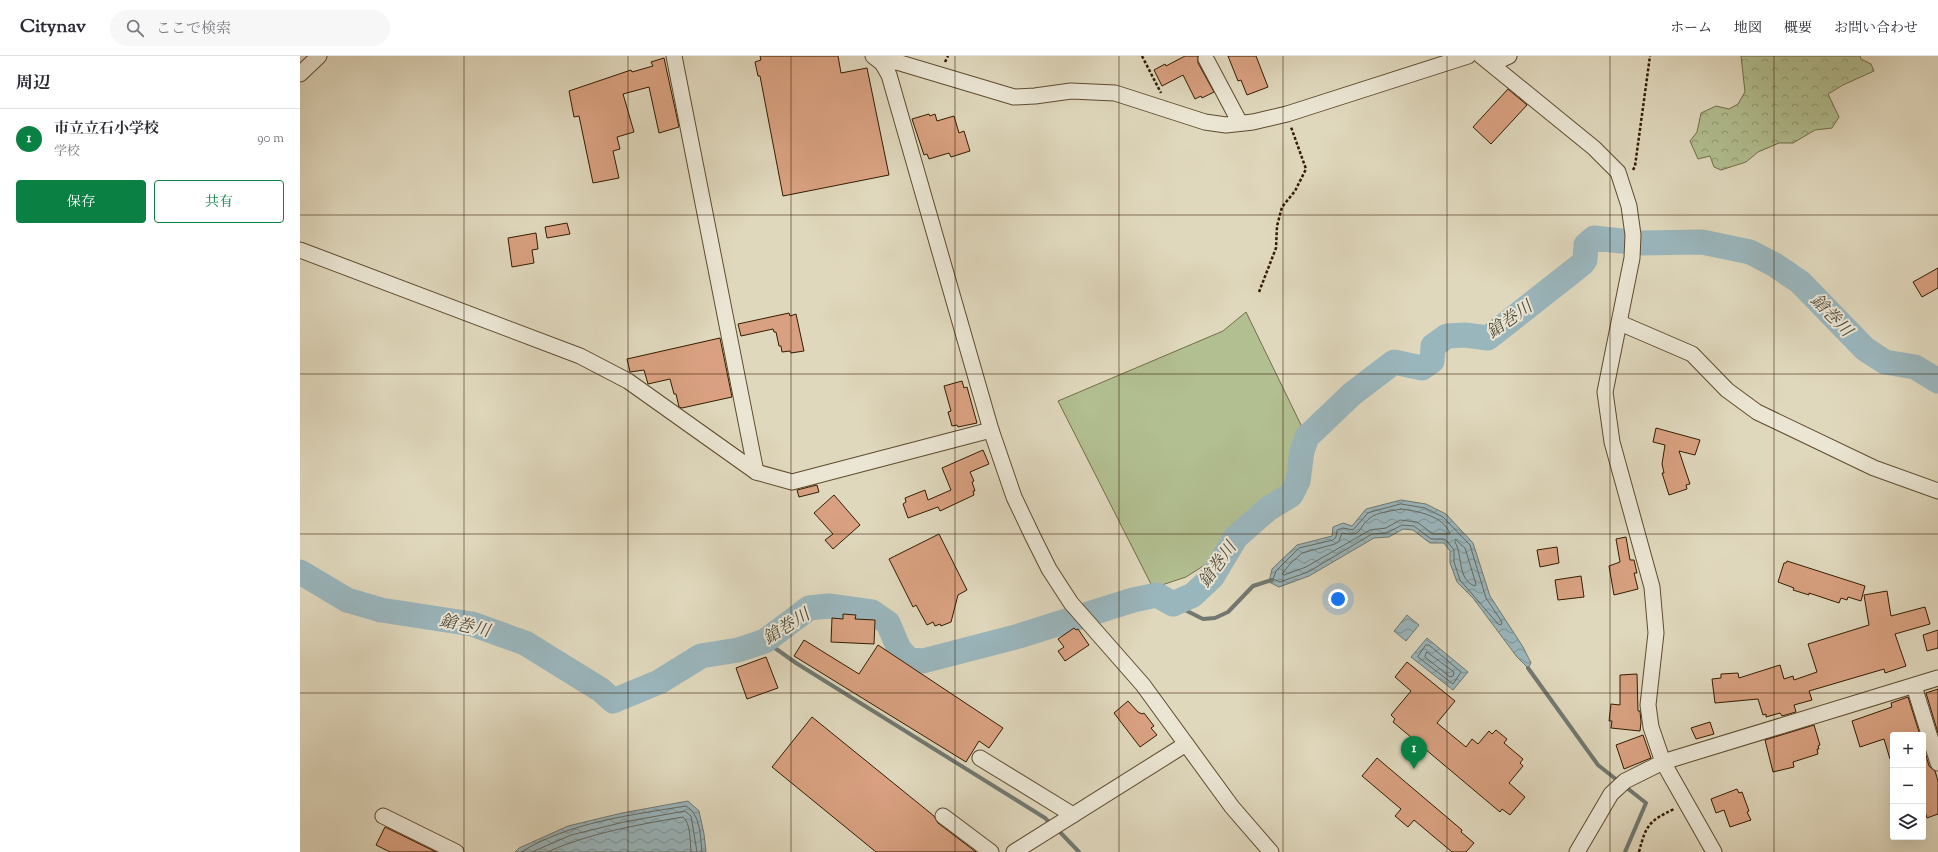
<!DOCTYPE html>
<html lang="ja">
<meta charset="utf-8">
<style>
body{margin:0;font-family:"Sorts Mill Goudy","Noto Serif JP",serif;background:#f7f7f7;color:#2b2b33}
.controls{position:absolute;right:12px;bottom:12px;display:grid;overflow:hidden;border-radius:4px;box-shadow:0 4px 16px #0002}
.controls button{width:36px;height:36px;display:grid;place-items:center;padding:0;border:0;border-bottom:1px solid #e1e1e2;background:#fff;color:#2b2b33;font:20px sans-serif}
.you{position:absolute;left:1038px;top:543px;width:14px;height:14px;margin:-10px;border:3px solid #fff;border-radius:50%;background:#1a73e8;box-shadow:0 0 0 6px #1a73e833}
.badge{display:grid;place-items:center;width:26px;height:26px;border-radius:50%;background:#0b8043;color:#fff;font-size:13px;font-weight:700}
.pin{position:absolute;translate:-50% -33px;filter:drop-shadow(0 1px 2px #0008)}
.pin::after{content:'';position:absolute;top:21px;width:14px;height:12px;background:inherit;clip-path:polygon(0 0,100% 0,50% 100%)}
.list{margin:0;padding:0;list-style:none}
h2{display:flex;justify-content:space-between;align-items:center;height:52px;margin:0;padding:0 16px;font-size:17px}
h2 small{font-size:13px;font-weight:400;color:#7c7c81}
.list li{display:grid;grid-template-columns:26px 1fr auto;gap:12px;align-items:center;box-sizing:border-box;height:60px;padding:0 16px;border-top:1px solid #e1e1e2}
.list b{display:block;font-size:15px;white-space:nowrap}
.list p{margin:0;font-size:13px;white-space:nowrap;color:#7c7c81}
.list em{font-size:13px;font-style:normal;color:#7c7c81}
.actions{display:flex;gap:8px;padding:12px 16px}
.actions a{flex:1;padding:9px 0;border:1px solid #0b8043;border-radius:4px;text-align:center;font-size:14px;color:#0b8043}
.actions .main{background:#0b8043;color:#fff}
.icon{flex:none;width:22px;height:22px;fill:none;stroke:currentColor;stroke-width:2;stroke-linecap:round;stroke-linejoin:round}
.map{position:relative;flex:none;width:1638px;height:796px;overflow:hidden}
header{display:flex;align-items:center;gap:24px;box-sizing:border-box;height:56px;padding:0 20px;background:#fff;border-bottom:1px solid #e1e1e2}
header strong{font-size:19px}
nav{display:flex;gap:22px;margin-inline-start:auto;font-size:14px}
.search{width:280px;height:36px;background:#f7f7f7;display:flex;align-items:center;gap:10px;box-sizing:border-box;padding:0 14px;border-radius:22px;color:#7c7c81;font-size:15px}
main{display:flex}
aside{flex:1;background:#fff}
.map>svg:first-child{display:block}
.forest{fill:url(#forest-crowns);stroke:#726e48}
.pitch{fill:#b2bf91;stroke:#726e48}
.water{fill:url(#water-waves);stroke:#717871}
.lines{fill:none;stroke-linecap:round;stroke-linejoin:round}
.shore{stroke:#66695e;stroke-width:1}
.stream{stroke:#717871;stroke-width:4}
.river{stroke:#9ab6bd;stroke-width:25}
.building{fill:#d9a181;stroke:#331c00}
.minor-casing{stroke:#5e4b2f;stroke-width:17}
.path{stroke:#331c00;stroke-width:2.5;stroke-dasharray:3 2;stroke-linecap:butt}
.minor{stroke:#ebe6d4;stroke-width:15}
.grid{fill:none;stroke:#331c00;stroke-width:1;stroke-opacity:0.55}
.labels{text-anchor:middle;stroke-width:4;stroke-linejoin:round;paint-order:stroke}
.water-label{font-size:17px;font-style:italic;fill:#524a39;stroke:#ebe6d4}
</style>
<header>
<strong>Citynav</strong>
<div class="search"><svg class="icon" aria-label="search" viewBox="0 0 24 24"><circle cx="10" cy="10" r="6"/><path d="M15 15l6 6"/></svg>ここで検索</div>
<nav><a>ホーム</a><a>地図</a><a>概要</a><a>お問い合わせ</a></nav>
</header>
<main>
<aside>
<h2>周辺<small></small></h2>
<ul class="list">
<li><span class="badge">1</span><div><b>市立立石小学校</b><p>学校</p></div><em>90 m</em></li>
</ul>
<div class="actions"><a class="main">保存</a><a>共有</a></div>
</aside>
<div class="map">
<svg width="1638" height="796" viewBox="0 0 1638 796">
<defs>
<pattern id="forest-crowns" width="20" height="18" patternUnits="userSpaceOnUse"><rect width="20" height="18" fill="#b2bf91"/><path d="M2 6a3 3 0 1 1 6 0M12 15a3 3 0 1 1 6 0" fill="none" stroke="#919a74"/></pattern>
<pattern id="water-waves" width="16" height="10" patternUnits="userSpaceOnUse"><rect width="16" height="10" fill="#9ab6bd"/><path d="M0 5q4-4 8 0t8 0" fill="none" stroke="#7e9397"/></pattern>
</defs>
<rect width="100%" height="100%" fill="#e0d8bd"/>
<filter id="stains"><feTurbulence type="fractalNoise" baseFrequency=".005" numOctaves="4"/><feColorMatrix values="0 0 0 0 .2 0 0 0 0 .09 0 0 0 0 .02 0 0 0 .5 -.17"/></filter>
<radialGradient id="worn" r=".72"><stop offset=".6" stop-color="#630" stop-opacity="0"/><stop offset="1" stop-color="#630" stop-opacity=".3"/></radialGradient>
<path class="forest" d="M1441,0H1560L1561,3L1571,8L1574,15L1543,29L1528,38L1539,61L1532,72L1515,74L1493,87H1479L1458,96L1446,106L1421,114L1414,111L1410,100L1398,103L1390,85L1397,76L1401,57L1416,50L1429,53L1438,48L1445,36Z"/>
<path class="pitch" d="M946,256L1003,373L996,393L991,423L981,438L951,458L911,505L886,521L853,532L758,345L923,275Z"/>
<g class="water">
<path d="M1101,444L1126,448L1146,458L1173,487L1190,540L1223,591L1231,607L1228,612L1217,601L1173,542L1157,526L1150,507V495L1144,487H1130L1113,474L1103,473L1089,481L1074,482L1009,520L979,531L969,526L972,513L997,489L1032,480L1033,471L1043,467L1052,470L1066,453Z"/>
<path d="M1107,559L1119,569L1106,585L1094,575Z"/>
<path d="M1127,582L1168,616L1153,634L1111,601Z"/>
<path d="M388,745L399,755L404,778L406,796H215L219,792L268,770L322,757Z"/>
</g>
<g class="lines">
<g class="shore">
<path d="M1101,448L1125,452L1143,461L1170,489L1186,542L1202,566L1201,569L1198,568L1160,524L1154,506V494L1147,485L1144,483H1131L1114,470L1102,469L1087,477L1072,478L1008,516L980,526L973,523L976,515L999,492L1033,484L1036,481L1037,474L1043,472L1053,474L1068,457Z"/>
<path d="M1101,453C1118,455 1144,460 1150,478H1133L1117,466L1100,464L1086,472L1070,474L1006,511L984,519L982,518L990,508L1002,497L1035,488L1039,485L1042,477C1064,481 1056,473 1070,462C1077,456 1093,455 1101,453Z"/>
<path d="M1156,484L1165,492L1176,528L1175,530C1157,524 1163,499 1155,486Z"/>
<path d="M1126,589H1129L1161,616L1153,628L1118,601Z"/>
<path d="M1127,596L1154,616L1153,620L1150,621L1125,601Z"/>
<path d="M221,796C270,766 331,759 386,750C401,759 400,780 402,796"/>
<path d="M232,796L271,779L324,766L385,755L391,760L397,796"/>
<path d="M247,796C290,777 336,769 383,761C391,767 390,787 391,796"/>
</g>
<g class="stream">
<path d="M873,548L903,563L915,562L928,556L953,530L972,524"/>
<path d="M465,585L496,607L745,762L752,769"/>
<path d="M1228,612L1298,709L1346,747L1325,796"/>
<path d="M757,773L779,796"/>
</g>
<path class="river" d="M0,516L47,544L81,554L172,568L225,587L301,634L313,645L359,626L401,600L438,594L465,585L509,552L529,550L572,556L588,567L599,593L609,604L623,605L719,580L833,544L857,539L873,548L893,539L912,521L936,481L968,453L991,439L998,425L1002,395L1007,381L1052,338L1094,306L1122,312L1132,305L1133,290L1147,280L1165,279L1188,282L1282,208L1285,204L1286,189L1294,182L1340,187L1402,186L1450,196L1475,209L1500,226L1565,293L1585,306L1615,311L1638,325"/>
</g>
<g class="building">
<path d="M460,0H538L541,17L567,12L589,119L483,140L460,20H458L455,6L461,4Z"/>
<path d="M885,0H898V7L914,36L902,42L901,40L895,43L883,19L862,30L854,14L865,8L866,10Z"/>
<path d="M928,0H956L968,31L947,39L941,24L938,25Z"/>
<path d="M364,2L379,71L359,77L349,31L323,38L334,76L317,81L320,93L313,95L319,122L293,127L279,60L274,61L269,35L331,14L332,16L353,10L351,6Z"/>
<path d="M1208,33L1227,49L1191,88L1173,71Z"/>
<path d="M629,58L630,60L635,58L637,65L654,60L659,77L664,75L670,95L651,101L649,97L629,103L627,98L624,99L612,63Z"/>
<path d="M267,167L270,178L247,182L245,171Z"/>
<path d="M236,177L238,193L232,194L234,207L212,211L208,182Z"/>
<path d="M1638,212V232L1622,241L1613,226Z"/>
<path d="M489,257L490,260L496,258L504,295L491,297L490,295L482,296L481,290H479L476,276H474L473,273L441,280L438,268Z"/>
<path d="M420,282L432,341L382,352L379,351L376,338H374L370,323L348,328L344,314L330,316L327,303Z"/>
<path d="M662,325L664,332L667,331L677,367L658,371L657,369L652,370L648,356L651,355L644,330Z"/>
<path d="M1356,372L1400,384L1395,399L1379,395L1390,428L1386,429L1387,433L1369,439L1362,417H1364L1362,408L1365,389L1353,386Z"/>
<path d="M683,394L689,408L670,416L674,425L672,426L675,435H673L674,439L640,455L638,451L608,462L603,448L606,446L605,442L625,434L628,444L651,434L642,412Z"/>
<path d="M517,429L519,436L499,441L497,434Z"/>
<path d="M534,439L560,469L533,493L525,484L533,478L514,457Z"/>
<path d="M639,478L667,534L658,539L651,566L641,570L640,568L635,570L633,566L627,569L616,549L613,551L589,503Z"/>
<path d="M1326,481L1330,504H1334L1337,517H1334L1338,533L1314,539L1309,510L1320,506L1316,483Z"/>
<path d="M1257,491L1259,507L1240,511L1237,494Z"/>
<path d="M1487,505L1565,530L1561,545L1548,541L1547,544L1541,542L1539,547L1509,537V539L1493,534L1494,532L1478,526L1484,507H1486Z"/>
<path d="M1281,520L1284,541L1258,544L1255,524Z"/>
<path d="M1587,535L1591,560L1625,551L1630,568L1595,578L1606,610L1585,617L1584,613L1509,635L1512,644L1494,649L1496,656L1482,660L1480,657L1466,661V658L1463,659L1458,643L1415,647L1412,623L1421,622V618L1438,617L1439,622L1480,609L1484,623L1493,620L1494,624L1517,616L1508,588L1569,569L1564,539Z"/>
<path d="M543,558L556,559L555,563L575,564L574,588L531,586L532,562L543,563Z"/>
<path d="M774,572L776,574L778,573L789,589L765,605L758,595L764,591L758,583Z"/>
<path d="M1638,574V592L1627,595L1623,579Z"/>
<path d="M504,584L559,618L578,589L703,672L689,692L679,685L666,706L494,600Z"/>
<path d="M466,601L478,632L447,643L436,612Z"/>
<path d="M1107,606L1155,645L1137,667L1166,691L1172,683L1178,688L1189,675L1192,678L1196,674L1207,683L1204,687L1223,703L1220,707L1223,710L1209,727L1225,741L1210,759L1202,753L1200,756L1093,666L1095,663L1091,659L1111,635L1095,621Z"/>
<path d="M1337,618L1338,655H1340L1341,666L1340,675L1311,672L1312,665H1309L1311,648L1320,649V619Z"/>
<path d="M1638,633V677L1626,637Z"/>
<path d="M1608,641L1620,679H1593V703H1590L1584,683L1560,691L1552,665L1592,651L1591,647Z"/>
<path d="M828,645L838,656L842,658L844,657L854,670L851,672L857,679L840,691L814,657Z"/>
<path d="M512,661L634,760L638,767L676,796H576L472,711Z"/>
<path d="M1410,666L1414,678L1396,683L1391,672Z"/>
<path d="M1514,669L1520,689L1518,690L1519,693H1517L1518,698L1493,706L1494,711L1473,716L1465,684Z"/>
<path d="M1343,679L1351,702L1324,713L1316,689Z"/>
<path d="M1623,689L1629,710L1635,715L1638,725V758L1627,762L1623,750Z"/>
<path d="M1077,702L1162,774L1161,776L1174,787L1166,796H1152L1114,764L1108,771L1095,760L1101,753L1062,720Z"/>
<path d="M1437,733L1439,737L1442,736L1449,755L1447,756L1451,764L1430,771L1424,754L1416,757L1411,743Z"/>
<path d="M85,771L136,796H90L76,789Z"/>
</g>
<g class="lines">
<g class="minor-casing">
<g id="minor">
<path d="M374,0L456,416"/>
<path d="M573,0L582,7L589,19L691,374L714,441L733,481L749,513L771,547L843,629L932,751L971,796"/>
<path d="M1181,0L1294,92L1318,116L1329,150L1333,179L1332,202L1305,336L1312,386L1352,531L1356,577L1348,649L1351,671L1363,706L1414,796"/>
<path d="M906,3L940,67"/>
<path d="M582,7L597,6L714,41L735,40L771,35L815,37L905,66L926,69L953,66L987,58L1168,0"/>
<path d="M1192,8L1209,0"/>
<path d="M0,18L19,0"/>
<path d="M0,194L280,300L328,325L456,416L492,426L691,374"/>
<path d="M1320,267L1392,298L1427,334L1457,356L1574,412L1638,435"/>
<path d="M1614,630L1638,707"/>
<path d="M680,702L773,759"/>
<path d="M83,760L156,796"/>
<path d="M643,760L691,796"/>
<path d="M714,796L886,688"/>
<path d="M1277,796L1311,738L1325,725L1363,706L1638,622"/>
</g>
</g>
<g class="path">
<path d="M842,0L861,37"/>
<path d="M645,6L648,0"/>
<path d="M1333,114L1335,110L1350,0"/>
<path d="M959,236L976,192L977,170L982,151L995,135L1006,113L991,71"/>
<path d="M1339,796C1346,769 1349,765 1374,753"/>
</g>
<use href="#minor" class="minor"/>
</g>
<path class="grid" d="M164,0V796M328,0V796M491,0V796M655,0V796M819,0V796M983,0V796M1147,0V796M1310,0V796M1474,0V796M0,159H1638M0,318H1638M0,478H1638M0,637H1638"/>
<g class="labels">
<g class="water-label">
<text transform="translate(1532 259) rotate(46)" y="6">鎗巻川</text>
<text transform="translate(1209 263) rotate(-35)" y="6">鎗巻川</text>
<text transform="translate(917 508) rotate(-54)" y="6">鎗巻川</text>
<text transform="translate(165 569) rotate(13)" y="6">鎗巻川</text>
<text transform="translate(486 570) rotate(-32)" y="6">鎗巻川</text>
</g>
</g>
<rect width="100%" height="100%" filter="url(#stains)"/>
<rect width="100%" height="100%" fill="url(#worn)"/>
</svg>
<div class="controls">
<button>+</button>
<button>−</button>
<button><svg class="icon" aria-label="layers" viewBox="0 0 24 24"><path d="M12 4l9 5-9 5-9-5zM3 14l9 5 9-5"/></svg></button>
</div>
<div class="you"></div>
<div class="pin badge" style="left:1114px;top:713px">1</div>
</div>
</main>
